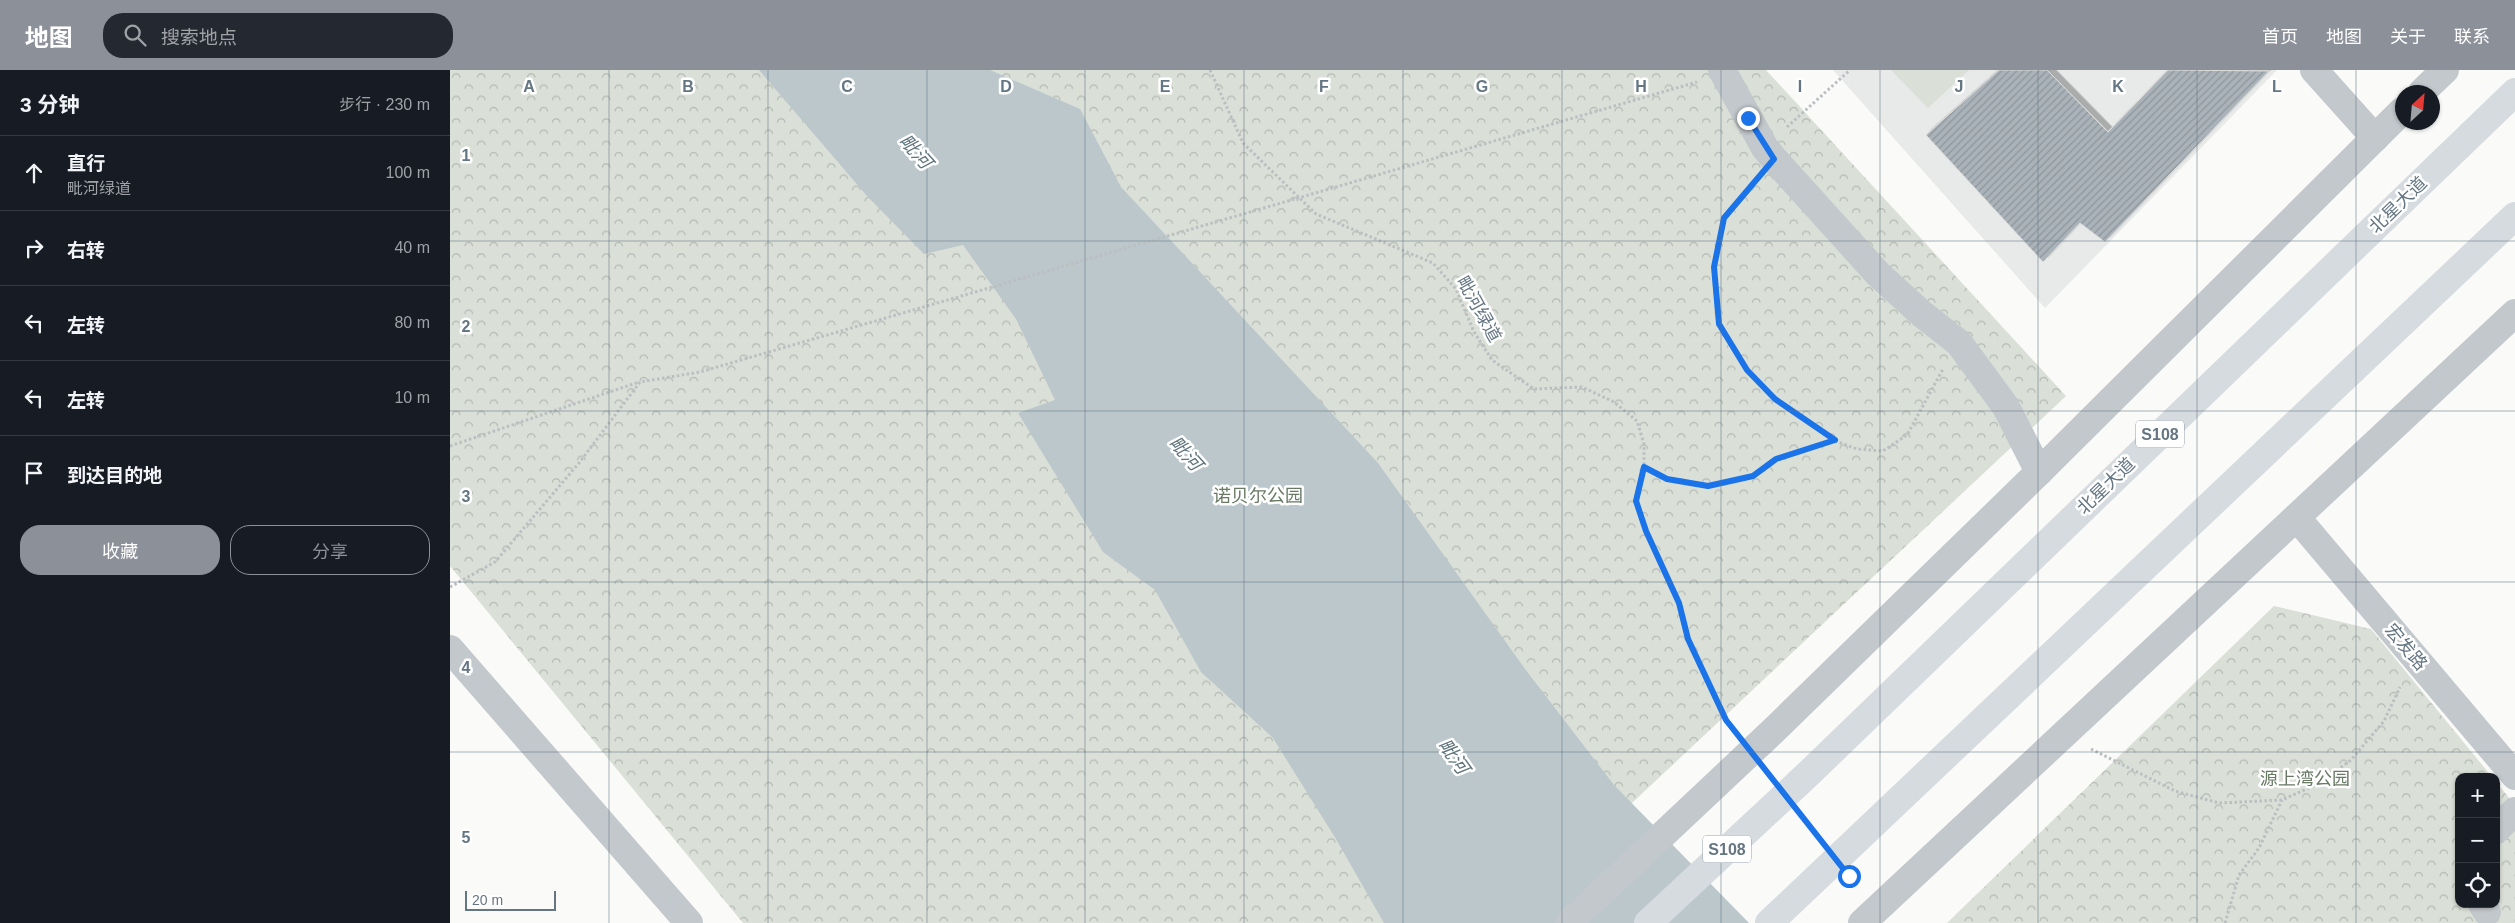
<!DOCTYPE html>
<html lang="zh">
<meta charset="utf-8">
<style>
body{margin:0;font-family:Helvetica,"Noto Sans SC",sans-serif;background:#242831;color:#f1f3f6}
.controls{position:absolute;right:15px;bottom:15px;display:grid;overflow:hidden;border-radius:10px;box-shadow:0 1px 4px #0004}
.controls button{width:45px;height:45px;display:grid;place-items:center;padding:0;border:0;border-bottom:1px solid #363941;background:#171b24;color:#f1f3f6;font:25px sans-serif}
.compass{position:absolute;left:1945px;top:15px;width:45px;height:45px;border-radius:50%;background:#171b24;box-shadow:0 1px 4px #0004;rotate:26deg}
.scale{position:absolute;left:15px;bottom:12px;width:91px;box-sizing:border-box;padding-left:5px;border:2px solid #657683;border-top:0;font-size:14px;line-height:18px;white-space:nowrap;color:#657683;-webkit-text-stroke:4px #fff;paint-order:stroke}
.stop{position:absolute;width:15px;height:15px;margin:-11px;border:4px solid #1a73e8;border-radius:50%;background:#fff}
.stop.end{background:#1a73e8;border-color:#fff;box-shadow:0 1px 5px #0008}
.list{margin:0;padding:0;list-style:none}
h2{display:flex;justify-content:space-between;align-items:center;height:65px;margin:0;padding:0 20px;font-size:21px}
h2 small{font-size:16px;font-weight:400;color:#9ea1a6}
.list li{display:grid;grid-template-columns:32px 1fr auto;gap:15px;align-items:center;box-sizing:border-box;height:75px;padding:0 20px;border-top:1px solid #363941}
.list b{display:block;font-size:19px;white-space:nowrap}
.list p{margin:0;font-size:16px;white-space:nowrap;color:#9ea1a6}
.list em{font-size:16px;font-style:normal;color:#9ea1a6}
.actions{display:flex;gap:10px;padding:15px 20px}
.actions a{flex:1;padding:11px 0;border:1px solid #8c9099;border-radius:20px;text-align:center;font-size:18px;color:#8c9099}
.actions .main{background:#8c9099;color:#fff}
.icon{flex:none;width:28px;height:28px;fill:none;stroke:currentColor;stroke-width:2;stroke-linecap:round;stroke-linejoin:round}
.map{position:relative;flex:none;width:2065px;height:853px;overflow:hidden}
header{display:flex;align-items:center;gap:30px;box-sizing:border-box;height:70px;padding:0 25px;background:#8c9099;color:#fff}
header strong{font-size:24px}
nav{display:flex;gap:28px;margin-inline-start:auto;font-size:18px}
.search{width:350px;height:45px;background:#242831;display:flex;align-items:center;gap:12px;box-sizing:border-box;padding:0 18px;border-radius:20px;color:#9ea1a6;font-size:19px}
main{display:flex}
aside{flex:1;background:#171b24}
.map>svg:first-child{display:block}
.built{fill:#e8e9e9}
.park{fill:url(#park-crowns)}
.garden{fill:#dadfd7}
.water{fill:#bbc7cb}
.building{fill:url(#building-hatch);stroke:#dcdcda;filter:url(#shadow)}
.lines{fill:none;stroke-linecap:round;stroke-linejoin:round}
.path{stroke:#bbbfc2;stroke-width:3;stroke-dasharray:2.5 2.5;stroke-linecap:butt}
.minor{stroke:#c3c8cc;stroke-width:28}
.major{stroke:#d6dbdf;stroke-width:28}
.route{stroke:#1a73e8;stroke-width:6}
.grid{fill:none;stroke:#657683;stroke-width:1;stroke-opacity:0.55}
.labels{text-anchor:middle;stroke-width:5;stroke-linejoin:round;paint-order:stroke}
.shield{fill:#fff;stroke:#939fa8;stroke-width:1}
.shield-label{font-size:16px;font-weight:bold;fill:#657683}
.street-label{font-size:18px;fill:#657683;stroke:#fff}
.park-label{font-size:18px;fill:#687a64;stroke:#fff}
.water-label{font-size:19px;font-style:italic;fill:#60757c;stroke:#fff}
.grid-label{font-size:16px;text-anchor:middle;font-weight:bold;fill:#657683;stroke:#fff;stroke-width:5;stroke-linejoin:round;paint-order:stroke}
</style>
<header>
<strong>地图</strong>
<div class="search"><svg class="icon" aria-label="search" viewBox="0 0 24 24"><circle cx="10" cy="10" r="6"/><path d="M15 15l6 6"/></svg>搜索地点</div>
<nav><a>首页</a><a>地图</a><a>关于</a><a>联系</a></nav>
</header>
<main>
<aside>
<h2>3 分钟<small>步行 · 230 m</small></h2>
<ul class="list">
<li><svg class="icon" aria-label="ahead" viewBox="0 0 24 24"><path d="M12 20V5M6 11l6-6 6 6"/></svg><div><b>直行</b><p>毗河绿道</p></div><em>100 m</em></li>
<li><svg class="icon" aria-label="right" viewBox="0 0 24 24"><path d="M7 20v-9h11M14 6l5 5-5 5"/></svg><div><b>右转</b></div><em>40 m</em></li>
<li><svg class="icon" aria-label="left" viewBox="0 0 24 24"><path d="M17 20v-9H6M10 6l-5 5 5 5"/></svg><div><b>左转</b></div><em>80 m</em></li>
<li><svg class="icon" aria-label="left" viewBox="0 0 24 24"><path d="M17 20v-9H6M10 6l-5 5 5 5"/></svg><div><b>左转</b></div><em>10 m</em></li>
<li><svg class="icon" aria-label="arrive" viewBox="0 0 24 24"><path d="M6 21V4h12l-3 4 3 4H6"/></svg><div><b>到达目的地</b></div></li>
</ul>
<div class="actions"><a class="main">收藏</a><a>分享</a></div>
</aside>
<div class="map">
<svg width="2065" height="853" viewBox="0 0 2065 853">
<defs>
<pattern id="park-crowns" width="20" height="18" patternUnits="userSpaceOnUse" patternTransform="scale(1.25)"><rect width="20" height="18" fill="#dadfd7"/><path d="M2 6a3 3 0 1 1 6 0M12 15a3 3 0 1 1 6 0" fill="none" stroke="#b4b9b4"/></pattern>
<pattern id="building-hatch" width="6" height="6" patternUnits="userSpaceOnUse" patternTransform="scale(1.25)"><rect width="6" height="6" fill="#aab3b9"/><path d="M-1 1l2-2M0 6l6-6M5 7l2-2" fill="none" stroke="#8e969c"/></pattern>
<filter id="shadow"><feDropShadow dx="4.5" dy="-4.5" stdDeviation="0" flood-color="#0004"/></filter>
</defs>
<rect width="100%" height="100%" fill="#fafaf8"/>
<path class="built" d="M1383,0H1827L1595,238Z"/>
<g class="park">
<path d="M0,0H1316L1616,326L1054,853H293L0,496Z"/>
<path d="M1824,536L1921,559L2042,707H2009V834H2046V712L2065,735V853H1497Z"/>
</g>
<path class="garden" d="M1441,0H1519L1478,38Z"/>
<path class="water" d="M309,0H540L630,39L671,117L928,393L1075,599L1164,715L1299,853H934L886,769L823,668L751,602L705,520L653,482L568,343L605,330L566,249L513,175L474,184L417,126Z"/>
<path class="building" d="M1549,0H1597L1658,62L1718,0L1819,1L1655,172L1630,153L1593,192L1476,65Z"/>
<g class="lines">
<g class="path">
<path d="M760,0L793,73L866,144L983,193L1006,219L1024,262L1042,290L1084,319L1132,317L1164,332L1187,351L1194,374V397L1186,431L1196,461L1229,533L1238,569L1276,650L1284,659"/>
<path d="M1337,57L1400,0"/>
<path d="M1385,371L1407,379L1433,381L1457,365L1493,299"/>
<path d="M0,376L189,312"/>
<path d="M1194,397L1217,409L1258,416L1303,406L1326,389L1385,370L1325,329L1297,300L1269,254L1264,197L1274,148L1306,111"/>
<path d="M0,517L45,492L129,393L190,312L250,302L1247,12"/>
<path d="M1641,679L1725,721L1769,733L1832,730L1868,714L1901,690L1934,651L1950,617"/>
<path d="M1354,749L1369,767"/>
<path d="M1775,853L1789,805L1809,778L1832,730"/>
</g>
<g class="minor">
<path d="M1272,0L1315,78L1324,89L1428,204L1472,244L1509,273L1556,337L1589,402"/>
<path d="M1864,0L1925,68"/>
<path d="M1972,22L1995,0"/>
<path d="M1847,448L2065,706"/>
<path d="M0,579L239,853"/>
<path d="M2046,760L2065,741"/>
<path d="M2032,834L2037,842"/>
<path d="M1119,853L1323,661L1589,402L1952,41"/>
<path d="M1412,853L2065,243"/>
</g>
<g class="major">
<path d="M1198,853L1356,706L2065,22"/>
<path d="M1319,853L2065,146"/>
</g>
</g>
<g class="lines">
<path class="route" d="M1298,48L1324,89L1274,148L1264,197L1269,254L1297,300L1325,329L1385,370L1326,389L1303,406L1258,416L1217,409L1194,397L1186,431L1196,461L1229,533L1238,569L1276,650L1399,806"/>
</g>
<path class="grid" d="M159,0V853M318,0V853M477,0V853M635,0V853M794,0V853M953,0V853M1112,0V853M1271,0V853M1430,0V853M1588,0V853M1747,0V853M1906,0V853M0,171H2065M0,341H2065M0,512H2065M0,682H2065"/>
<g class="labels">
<g class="shield">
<rect x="1686" y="350.5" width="48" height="27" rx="4"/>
<rect x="1253" y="765.5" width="48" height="27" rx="4"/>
</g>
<g class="shield-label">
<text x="1710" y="370">S108</text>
<text x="1277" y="785">S108</text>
</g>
<g class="street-label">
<text transform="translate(1948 135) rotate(-44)" y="6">北星大道</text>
<text transform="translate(1029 239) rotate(61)" y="6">毗河绿道</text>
<text transform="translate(1656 416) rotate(-44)" y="6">北星大道</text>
<text transform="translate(1956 577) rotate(50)" y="6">宏发路</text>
</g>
<g class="park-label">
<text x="808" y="432">诺贝尔公园</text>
<text x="1855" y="715">源上湾公园</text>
</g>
<g class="water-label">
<text transform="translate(466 81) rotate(48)" y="7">毗河</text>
<text transform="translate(736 383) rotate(48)" y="7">毗河</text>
<text transform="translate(1004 686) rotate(54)" y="7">毗河</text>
</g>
</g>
<g class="grid-label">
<text x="79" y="22">A</text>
<text x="238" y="22">B</text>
<text x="397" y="22">C</text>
<text x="556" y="22">D</text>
<text x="715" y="22">E</text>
<text x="874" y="22">F</text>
<text x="1032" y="22">G</text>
<text x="1191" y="22">H</text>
<text x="1350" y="22">I</text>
<text x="1509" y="22">J</text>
<text x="1668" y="22">K</text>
<text x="1827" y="22">L</text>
<text x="16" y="91">1</text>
<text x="16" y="262">2</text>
<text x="16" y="432">3</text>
<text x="16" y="603">4</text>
<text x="16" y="773">5</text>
</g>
</svg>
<div class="controls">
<button>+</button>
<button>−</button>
<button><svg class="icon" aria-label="locate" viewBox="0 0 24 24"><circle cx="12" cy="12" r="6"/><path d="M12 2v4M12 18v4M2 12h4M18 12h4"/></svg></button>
</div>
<svg class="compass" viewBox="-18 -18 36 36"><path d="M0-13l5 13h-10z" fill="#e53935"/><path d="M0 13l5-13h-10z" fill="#9ea1a6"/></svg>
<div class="scale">20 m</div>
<div class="stop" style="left:1399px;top:806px"></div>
<div class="stop end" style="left:1298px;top:48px"></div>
</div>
</main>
